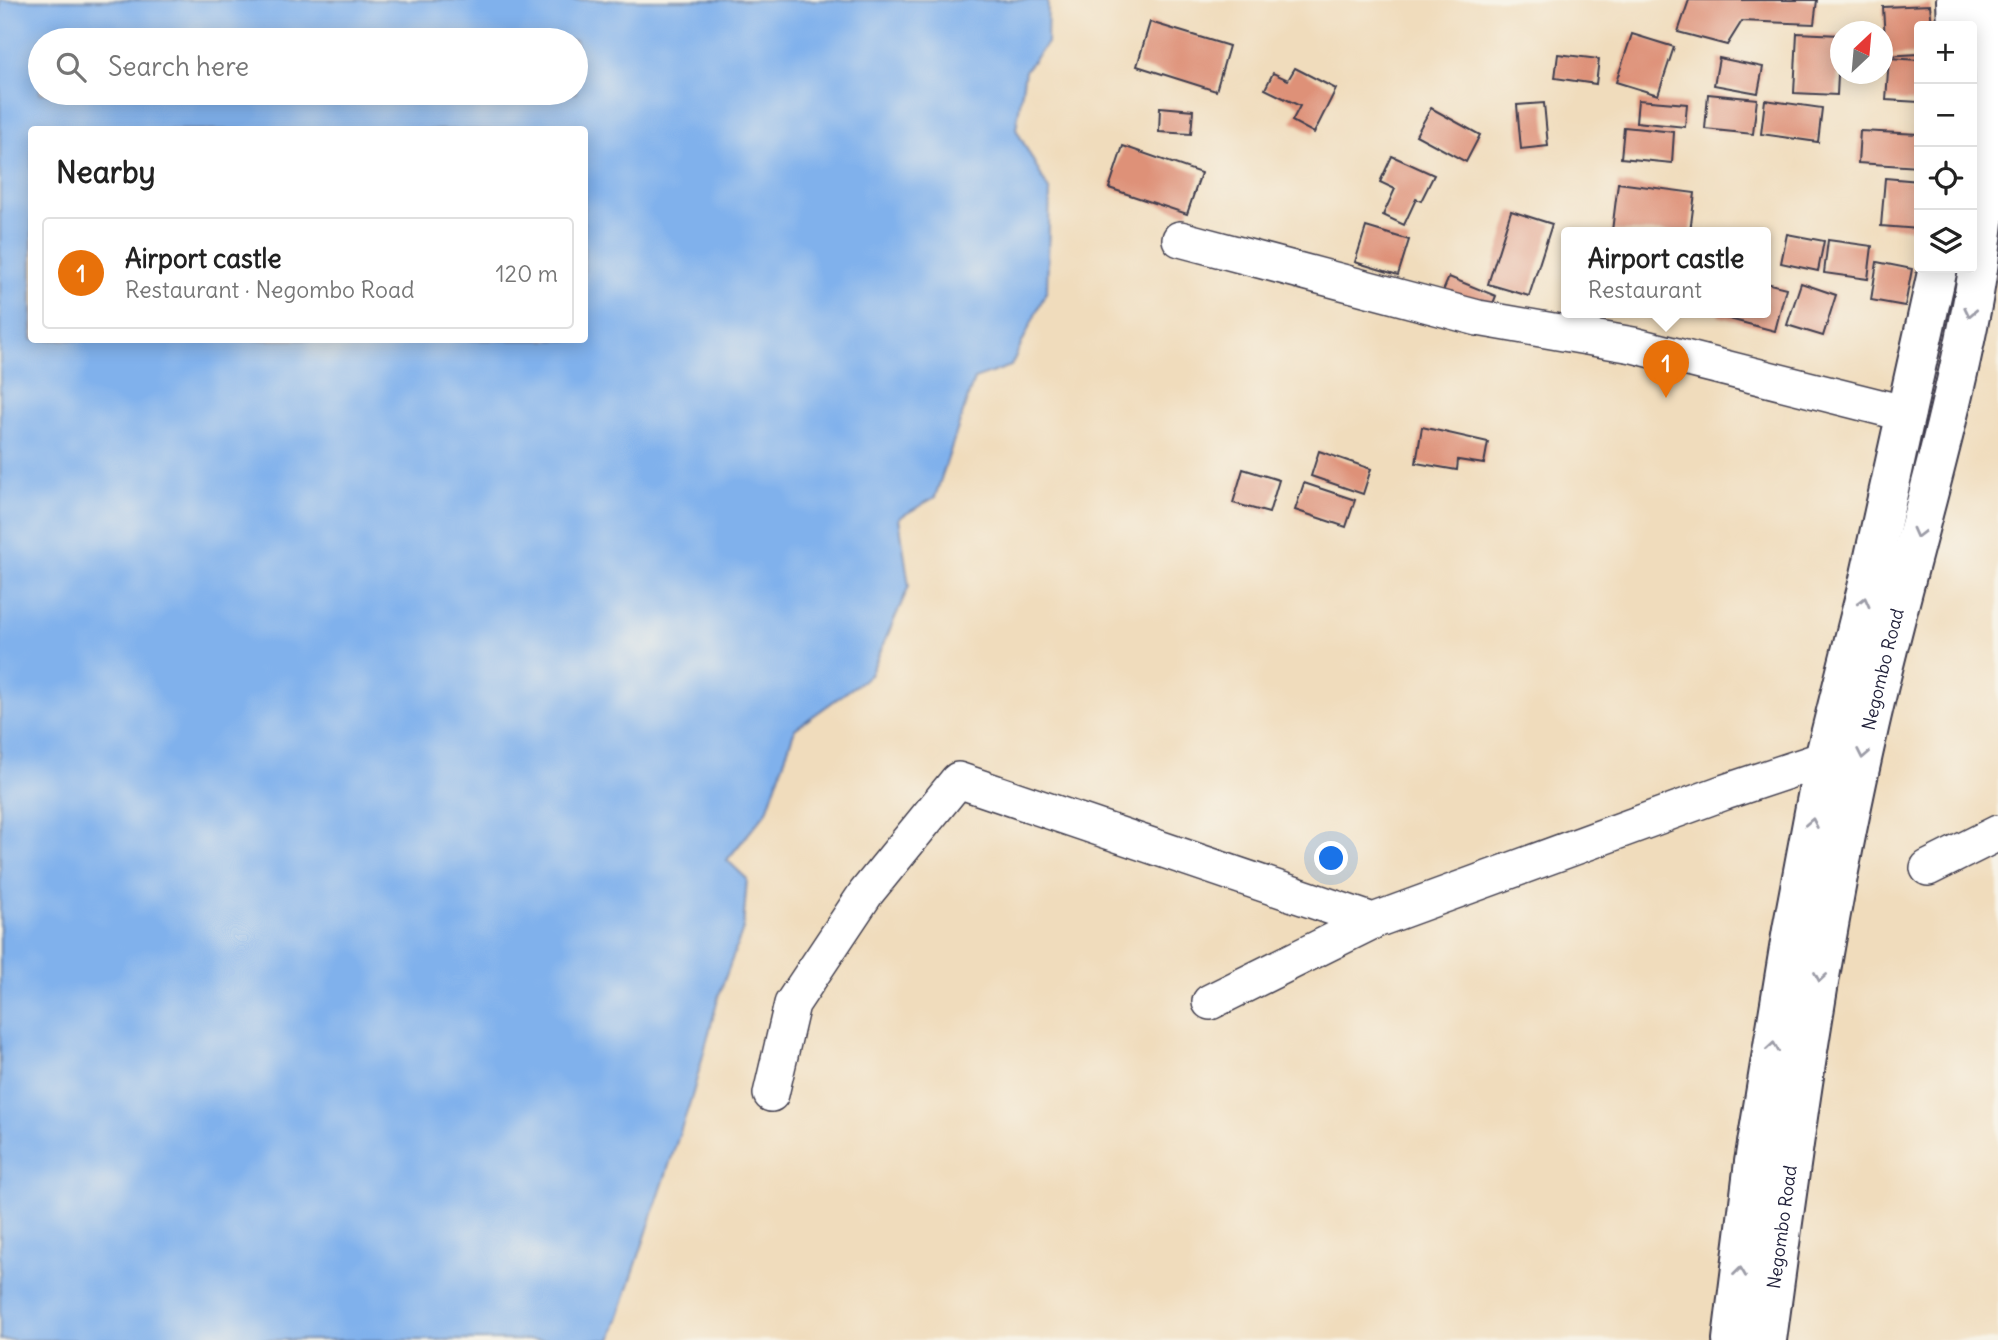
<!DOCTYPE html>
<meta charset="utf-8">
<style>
body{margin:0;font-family:Delius,sans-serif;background:#f6f6f6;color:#222}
.controls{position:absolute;right:21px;top:21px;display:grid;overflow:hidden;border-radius:7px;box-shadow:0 4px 18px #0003}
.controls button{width:63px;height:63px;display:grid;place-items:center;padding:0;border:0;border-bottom:2px solid #e0e0e0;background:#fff;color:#222;font:35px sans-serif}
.compass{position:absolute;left:1830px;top:21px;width:63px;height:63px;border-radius:50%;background:#fff;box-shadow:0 4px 18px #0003;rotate:26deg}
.you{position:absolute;left:1332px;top:859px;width:24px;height:24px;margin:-18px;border:5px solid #fff;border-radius:50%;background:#1a73e8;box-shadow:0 0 0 10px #1a73e833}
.badge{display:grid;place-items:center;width:46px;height:46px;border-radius:50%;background:#1a73e8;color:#fff;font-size:23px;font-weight:700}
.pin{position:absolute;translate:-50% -58px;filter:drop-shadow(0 2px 4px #0008)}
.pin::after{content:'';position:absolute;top:37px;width:24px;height:21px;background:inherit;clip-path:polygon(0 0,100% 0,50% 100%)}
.popup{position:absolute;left:1561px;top:227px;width:210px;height:91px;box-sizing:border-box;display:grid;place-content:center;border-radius:7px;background:#fff;filter:drop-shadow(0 2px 5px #0005);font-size:23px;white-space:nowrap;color:#767676}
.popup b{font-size:26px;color:#222}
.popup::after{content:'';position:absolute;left:50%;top:100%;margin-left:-14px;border:14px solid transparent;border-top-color:#fff}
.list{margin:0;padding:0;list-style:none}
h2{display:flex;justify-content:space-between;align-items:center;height:91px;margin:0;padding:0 28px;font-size:30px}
h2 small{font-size:23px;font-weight:400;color:#767676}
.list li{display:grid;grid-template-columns:46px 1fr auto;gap:21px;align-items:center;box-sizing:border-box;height:112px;margin:0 14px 14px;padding:0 14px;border:2px solid #e0e0e0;border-radius:7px}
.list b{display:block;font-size:26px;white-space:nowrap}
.list p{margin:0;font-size:23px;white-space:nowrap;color:#767676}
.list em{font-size:23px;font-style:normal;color:#767676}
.icon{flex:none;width:38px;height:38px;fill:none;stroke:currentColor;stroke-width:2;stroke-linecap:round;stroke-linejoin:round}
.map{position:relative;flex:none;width:1998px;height:1340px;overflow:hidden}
.search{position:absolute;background:#fff;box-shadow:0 4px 18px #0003;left:28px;top:28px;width:560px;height:77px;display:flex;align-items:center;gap:18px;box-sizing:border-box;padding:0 24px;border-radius:38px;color:#767676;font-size:26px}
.panel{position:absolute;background:#fff;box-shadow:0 4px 18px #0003;left:28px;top:126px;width:560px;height:217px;border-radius:7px}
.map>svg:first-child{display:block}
.water{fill:#80b1ec;stroke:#516a94;stroke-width:2;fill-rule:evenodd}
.building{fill:#de9178}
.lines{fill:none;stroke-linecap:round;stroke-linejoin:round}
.minor-casing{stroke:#413e4e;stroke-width:38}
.highway-casing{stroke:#413e4e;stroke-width:42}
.minor{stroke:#fff;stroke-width:35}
.highway{stroke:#fff;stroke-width:38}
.oneway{stroke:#9c9ca7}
.labels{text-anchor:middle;stroke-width:6;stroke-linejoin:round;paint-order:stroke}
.street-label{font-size:18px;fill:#22223b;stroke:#f7f3e8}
</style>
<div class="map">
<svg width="1998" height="1340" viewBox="0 0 1998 1340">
<rect width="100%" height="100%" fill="#f7f3e8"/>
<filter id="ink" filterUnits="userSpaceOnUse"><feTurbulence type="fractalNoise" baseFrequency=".0143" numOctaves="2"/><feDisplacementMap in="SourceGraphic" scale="14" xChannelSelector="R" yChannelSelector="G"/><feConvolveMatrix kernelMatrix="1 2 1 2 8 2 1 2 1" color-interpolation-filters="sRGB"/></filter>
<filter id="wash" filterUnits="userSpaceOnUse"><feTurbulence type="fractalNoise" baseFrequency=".00686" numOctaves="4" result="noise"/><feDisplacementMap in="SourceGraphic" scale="28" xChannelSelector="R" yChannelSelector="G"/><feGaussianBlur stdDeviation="1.57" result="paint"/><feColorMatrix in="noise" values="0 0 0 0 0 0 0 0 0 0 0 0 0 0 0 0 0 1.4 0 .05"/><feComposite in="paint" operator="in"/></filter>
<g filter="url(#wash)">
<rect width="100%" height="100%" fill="#f0dcbc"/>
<path class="water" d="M0,0H1048L1047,43L1025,71L1016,129L1050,192L1047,290L1011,366L974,379L935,497L899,518L909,586L870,675L795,729L767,811L727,860L747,879L743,929L719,995L693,1093L611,1340H0ZM40,40H576V93H40ZM32,130H584V340H32Z"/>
<g id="blocks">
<g class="building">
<path d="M1689,0H1817L1814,24L1742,21L1727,45L1678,32Z"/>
<path d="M1930,5L1932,26H1919V54L1886,56L1883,7Z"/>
<path d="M1150,22L1229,46L1216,91L1137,66Z"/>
<path d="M1797,33L1840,35L1837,95L1794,93Z"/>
<path d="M1632,34L1674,47L1658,95L1616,82Z"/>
<path d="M1558,54L1599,59L1596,84L1555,78Z"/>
<path d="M1719,58L1763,67L1758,93L1714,85Z"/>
<path d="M1889,58L1919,60V102L1886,100Z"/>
<path d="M1295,68L1336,89L1314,133L1292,121L1300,106L1265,89L1273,73L1288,80Z"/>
<path d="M1708,94L1757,99L1753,134L1705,129Z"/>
<path d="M1638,100L1687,104L1685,127L1636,122Z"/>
<path d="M1765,100L1822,108L1818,142L1761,134Z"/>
<path d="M1544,103L1548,146L1521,149L1517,105Z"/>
<path d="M1160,107L1193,110L1191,134L1159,132Z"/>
<path d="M1431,108L1480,135L1466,162L1416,135Z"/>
<path d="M1624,127L1674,132L1672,163L1621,158Z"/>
<path d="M1860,131L1919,134V167L1858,163Z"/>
<path d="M1123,146L1201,173L1187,214L1109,188Z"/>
<path d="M1392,156L1434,175L1421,201L1416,199L1404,225L1383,215L1395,189L1380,182Z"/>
<path d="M1885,178L1919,181V229L1881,226Z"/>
<path d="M1618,183L1695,193L1690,232L1612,231Z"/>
<path d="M1511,211L1552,224L1529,296L1488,284Z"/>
<path d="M1366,227L1409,240L1398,275L1355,262Z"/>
<path d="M1787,234L1824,241L1818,271L1781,263Z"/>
<path d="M1828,240L1872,246L1868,279L1824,273Z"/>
<path d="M1877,262L1912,269L1905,306L1871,300Z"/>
<path d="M1449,277L1496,296L1487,318L1440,298Z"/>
<path d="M1766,283L1786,288L1775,331L1718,316L1719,312H1766Z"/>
<path d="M1801,283L1836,295L1823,336L1787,325Z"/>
<path d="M1422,427L1488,442L1484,464L1458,460L1457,470L1416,463Z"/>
<path d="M1319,451L1371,469L1363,494L1311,476Z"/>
<path d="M1243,469L1279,480L1269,513L1233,503Z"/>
<path d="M1304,483L1355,500L1346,527L1295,510Z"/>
</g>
</g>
</g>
<g filter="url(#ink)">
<use href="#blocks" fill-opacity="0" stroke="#413e4e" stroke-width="2"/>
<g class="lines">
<g class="minor-casing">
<g id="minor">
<path d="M1180,239L1478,318L1633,345L1907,414"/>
<path d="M1928,868L1998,833"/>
<path d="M1210,1002L1373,921"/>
<path d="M771,1094L792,1004L866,893L958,780L1373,921L1725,792L1824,759"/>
</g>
</g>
<g class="highway-casing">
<g id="highway">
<path d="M1956,0L1957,26"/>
<path d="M1732,1340L1754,1162L1792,930L1824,759L1868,584L1938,268"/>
<path id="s1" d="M1767,1340C1794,1137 1822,933 1868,732C1900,588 1946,446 1973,300C1985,231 1991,159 1994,89C1995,60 1992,29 1991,0"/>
</g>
</g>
<use href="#minor" class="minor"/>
<use href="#highway" class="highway"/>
</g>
<defs><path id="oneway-chevron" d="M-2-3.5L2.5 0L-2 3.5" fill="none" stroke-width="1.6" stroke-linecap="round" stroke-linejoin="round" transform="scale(1.75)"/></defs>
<g class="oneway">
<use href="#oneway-chevron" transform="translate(1970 312) rotate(102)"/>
<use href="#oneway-chevron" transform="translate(1918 533) rotate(104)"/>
<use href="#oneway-chevron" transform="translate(1864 602) rotate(-76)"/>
<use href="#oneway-chevron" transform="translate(1863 754) rotate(101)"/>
<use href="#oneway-chevron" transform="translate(1812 823) rotate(-79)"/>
<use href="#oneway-chevron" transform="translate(1820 977) rotate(99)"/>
<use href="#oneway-chevron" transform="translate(1773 1047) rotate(-81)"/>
<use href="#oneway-chevron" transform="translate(1740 1272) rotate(-83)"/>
</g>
</g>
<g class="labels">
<g class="street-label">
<text dy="6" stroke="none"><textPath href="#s1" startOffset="681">Negombo Road</textPath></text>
<text dy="6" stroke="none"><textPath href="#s1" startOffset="114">Negombo Road</textPath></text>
</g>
</g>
</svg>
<div class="controls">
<button>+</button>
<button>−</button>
<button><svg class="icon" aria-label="locate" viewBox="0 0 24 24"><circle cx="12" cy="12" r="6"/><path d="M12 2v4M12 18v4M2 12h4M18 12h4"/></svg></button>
<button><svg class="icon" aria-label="layers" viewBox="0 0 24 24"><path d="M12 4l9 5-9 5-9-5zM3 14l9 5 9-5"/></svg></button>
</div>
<svg class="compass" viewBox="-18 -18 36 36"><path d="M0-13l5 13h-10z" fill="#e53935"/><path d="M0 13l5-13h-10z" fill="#767676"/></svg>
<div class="you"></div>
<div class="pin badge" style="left:1666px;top:398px;background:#e8710a">1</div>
<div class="popup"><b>Airport castle</b>Restaurant</div>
<div class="search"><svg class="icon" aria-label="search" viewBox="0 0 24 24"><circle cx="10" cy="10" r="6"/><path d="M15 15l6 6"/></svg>Search here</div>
<section class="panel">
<h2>Nearby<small></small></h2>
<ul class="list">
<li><span class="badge" style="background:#e8710a">1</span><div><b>Airport castle</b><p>Restaurant · Negombo Road</p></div><em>120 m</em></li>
</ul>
</section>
</div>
